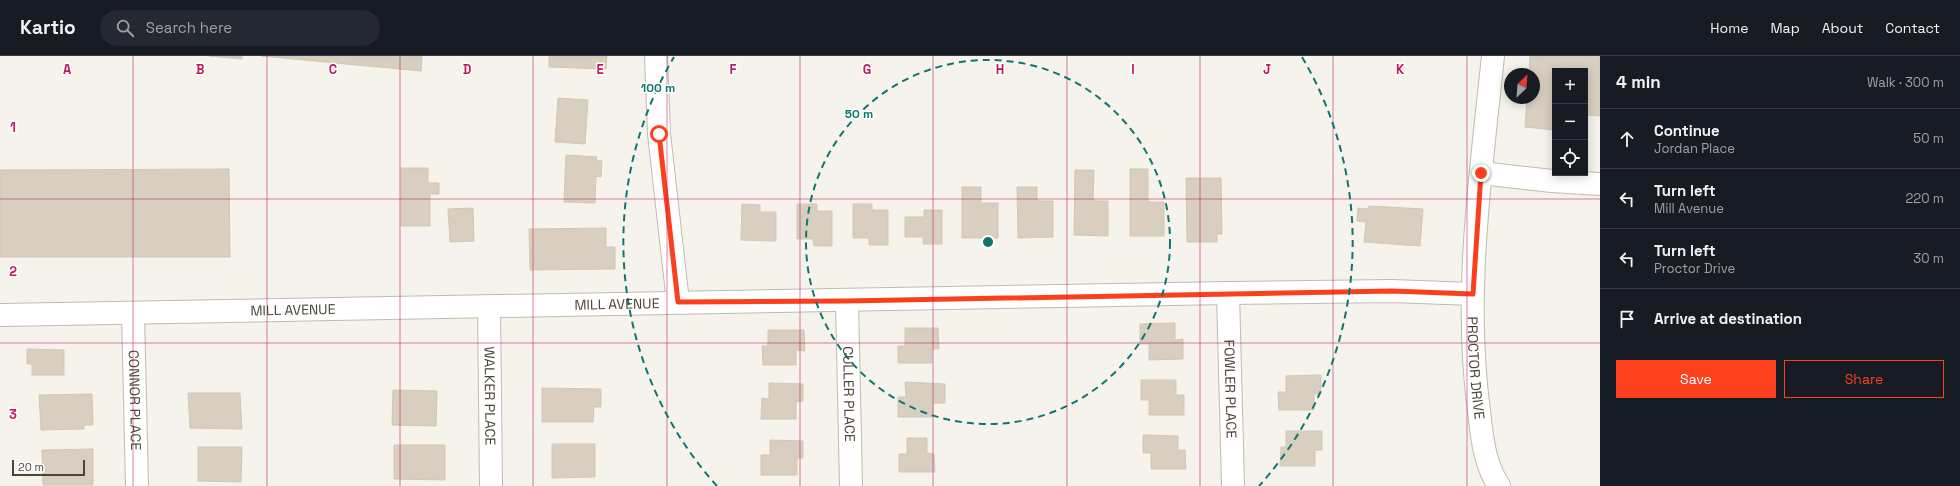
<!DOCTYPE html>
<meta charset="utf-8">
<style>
body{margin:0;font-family:"Space Grotesk",sans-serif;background:#242831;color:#f1f3f6}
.controls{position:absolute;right:12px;top:12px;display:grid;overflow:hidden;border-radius:0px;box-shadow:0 2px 10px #0003}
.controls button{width:36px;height:36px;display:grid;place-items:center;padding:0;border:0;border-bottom:1px solid #363941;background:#171b24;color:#f1f3f6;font:20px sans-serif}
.compass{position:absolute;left:1504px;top:12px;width:36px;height:36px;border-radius:50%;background:#171b24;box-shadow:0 2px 10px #0003;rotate:25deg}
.scale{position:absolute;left:12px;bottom:10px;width:73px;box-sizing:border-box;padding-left:4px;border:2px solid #4b4439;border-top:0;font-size:11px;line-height:14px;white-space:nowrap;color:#4b4439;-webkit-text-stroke:3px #fff;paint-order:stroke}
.stop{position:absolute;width:12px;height:12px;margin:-9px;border:3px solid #fc3f1d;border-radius:50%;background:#fff}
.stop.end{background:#fc3f1d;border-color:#fff;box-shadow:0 1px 4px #0008}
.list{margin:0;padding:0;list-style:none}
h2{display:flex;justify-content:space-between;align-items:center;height:52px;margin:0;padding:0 16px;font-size:17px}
h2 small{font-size:13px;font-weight:400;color:#9ea1a6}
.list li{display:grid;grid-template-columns:26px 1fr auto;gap:12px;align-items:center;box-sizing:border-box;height:60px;padding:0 16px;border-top:1px solid #363941}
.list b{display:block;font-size:15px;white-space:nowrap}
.list p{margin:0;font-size:13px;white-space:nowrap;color:#9ea1a6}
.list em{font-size:13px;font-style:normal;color:#9ea1a6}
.actions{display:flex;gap:8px;padding:12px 16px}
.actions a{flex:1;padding:9px 0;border:1px solid #fc3f1d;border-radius:0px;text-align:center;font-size:14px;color:#fc3f1d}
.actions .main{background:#fc3f1d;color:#fff}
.icon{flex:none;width:22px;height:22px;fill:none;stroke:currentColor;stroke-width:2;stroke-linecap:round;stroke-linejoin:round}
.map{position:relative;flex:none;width:1600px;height:430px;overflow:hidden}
header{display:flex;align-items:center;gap:24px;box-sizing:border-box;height:56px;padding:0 20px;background:#171b24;border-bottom:1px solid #363941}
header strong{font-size:19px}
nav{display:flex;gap:22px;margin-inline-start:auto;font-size:14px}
.search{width:280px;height:36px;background:#242831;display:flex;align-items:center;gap:10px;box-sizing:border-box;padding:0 14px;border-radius:22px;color:#9ea1a6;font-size:15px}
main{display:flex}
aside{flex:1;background:#171b24}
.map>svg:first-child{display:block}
.building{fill:#d8cfc1;stroke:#d3c7b4}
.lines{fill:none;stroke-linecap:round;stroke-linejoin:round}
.minor-casing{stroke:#c2bbae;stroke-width:24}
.minor{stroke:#fff;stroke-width:22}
.route{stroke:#fc3f1d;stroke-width:5}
.grid{fill:none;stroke:#c2185b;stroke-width:1;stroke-opacity:0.55}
.ring{fill:none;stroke:#0f766e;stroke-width:2;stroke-dasharray:7 5}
.labels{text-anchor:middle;stroke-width:3;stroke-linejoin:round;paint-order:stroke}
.street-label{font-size:14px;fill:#4b4439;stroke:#fff}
.grid-label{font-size:13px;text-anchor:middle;font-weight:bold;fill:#c2185b;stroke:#fff;stroke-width:3;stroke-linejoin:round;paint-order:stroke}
.centre{fill:#0f766e;stroke:#fff;stroke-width:2}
.ring-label{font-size:12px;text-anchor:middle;font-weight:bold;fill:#0f766e;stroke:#fff;stroke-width:3;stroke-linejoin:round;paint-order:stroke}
</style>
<header>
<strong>Kartio</strong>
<div class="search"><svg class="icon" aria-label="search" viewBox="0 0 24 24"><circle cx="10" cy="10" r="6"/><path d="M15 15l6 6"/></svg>Search here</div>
<nav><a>Home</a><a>Map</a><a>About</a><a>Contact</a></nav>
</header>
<main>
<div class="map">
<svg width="1600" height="430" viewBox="0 0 1600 430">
<rect width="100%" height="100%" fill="#f6f3ec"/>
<g class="building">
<path d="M209,0H242V3Z"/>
<path d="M261,0H422L421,15Z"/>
<path d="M549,0H607L606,13L549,11Z"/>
<path d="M1530,0H1600V60L1585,59V15H1555V74L1525,71L1527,42H1534V18H1529Z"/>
<path d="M558,42L588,44L585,88L555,86Z"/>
<path d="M566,99L597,101L596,104L602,105L601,121L596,120L595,147L564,146Z"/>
<path d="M401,112H428V127H439V138H430V170H401Z"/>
<path d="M229,113L230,201H0V114Z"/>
<path d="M1130,113H1148V146H1164V180H1130Z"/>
<path d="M1075,114H1094L1093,145H1108V180L1074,179Z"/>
<path d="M1186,122H1221L1222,178H1217V186H1187Z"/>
<path d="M962,131H981V147H998V182H962Z"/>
<path d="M1017,131H1037V145H1053V181L1018,182Z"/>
<path d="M742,148L760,149V156H776V185L741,184Z"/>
<path d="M797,148H817V155H832V190H814L813,183H797Z"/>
<path d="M853,148H872V154H888V189H869V182H853Z"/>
<path d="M1369,150L1423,153L1420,190L1364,186L1366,166L1357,165L1358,152L1368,153Z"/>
<path d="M473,152L474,185L450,186L448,153Z"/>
<path d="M924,154H942V188H923V181H905V161H924Z"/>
<path d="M606,172V191H615V213L530,214L529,173Z"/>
<path d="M1175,267V284L1183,283V303L1149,304V288H1140V268Z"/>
<path d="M905,272H938L939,293H932V307H898V290H905Z"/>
<path d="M768,274H804L805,295L796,294V309H763L762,290H768Z"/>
<path d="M27,293L64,294V319H32V308H27Z"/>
<path d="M1321,319V338H1314V354H1279L1278,336H1286V320Z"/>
<path d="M1141,324H1176V339H1184V359H1149V344H1141Z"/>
<path d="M905,326L945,328V347H933V361H898V341H906Z"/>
<path d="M769,327L803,328V345L796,346V363H761L762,342L769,343Z"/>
<path d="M542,332L601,333V351H594L593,366H542Z"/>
<path d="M393,334L437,335L436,370L392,369Z"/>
<path d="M188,337H240L242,373L190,372Z"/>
<path d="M92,338L93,369H84V373L41,374L39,339Z"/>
<path d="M1286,375H1322V394H1315V410H1280L1281,391H1286Z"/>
<path d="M1143,379L1178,380V394H1185L1186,413H1151V397H1143Z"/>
<path d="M907,382H927V397L934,398L935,416H899V398H907Z"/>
<path d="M770,384L803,385V402H797V419H761V399H770Z"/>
<path d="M552,388H595V421L552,422Z"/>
<path d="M394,389H445V424L394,423Z"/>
<path d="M198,391H242L241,426L198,425Z"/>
<path d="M93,393V429H43L42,394Z"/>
</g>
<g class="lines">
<g class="minor-casing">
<g id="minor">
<path d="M656,0L659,78L678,246"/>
<path id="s1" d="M1493,0C1481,117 1463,237 1479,355C1482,381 1484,407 1499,430"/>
<path d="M1481,117L1552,125L1600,128"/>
<path id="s2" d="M1228,237L1233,430"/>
<path id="s3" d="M847,245L851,430"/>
<path id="s4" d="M489,251L491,430"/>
<path id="s5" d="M133,257L137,430"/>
<path id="s6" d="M0,259L1228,237L1392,235L1473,238"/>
</g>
</g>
<use href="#minor" class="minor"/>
</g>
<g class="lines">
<path class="route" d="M659,78L678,246L847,245L1392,235L1473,238L1481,117"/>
</g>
<path class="grid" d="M133,0V430M267,0V430M400,0V430M533,0V430M667,0V430M800,0V430M933,0V430M1067,0V430M1200,0V430M1333,0V430M1467,0V430M0,143H1600M0,287H1600"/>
<g class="ring">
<circle cx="988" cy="186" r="182"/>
<path d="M717 430A364 364 0 0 1 674 1M1302 1A364 364 0 0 1 1259 430"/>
</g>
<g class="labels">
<g class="street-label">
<text dy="5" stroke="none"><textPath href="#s6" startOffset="617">MILL AVENUE</textPath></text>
<text dy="5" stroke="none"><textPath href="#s6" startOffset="293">MILL AVENUE</textPath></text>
<text dy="5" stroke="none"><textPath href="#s1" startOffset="313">PROCTOR DRIVE</textPath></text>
<text dy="5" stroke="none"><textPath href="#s2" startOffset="96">FOWLER PLACE</textPath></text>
<text dy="5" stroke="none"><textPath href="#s3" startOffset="93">CULLER PLACE</textPath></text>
<text dy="5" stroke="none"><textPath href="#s4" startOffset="89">WALKER PLACE</textPath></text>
<text dy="5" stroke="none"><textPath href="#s5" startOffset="87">CONNOR PLACE</textPath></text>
</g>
</g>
<g class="grid-label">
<text x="67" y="18">A</text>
<text x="200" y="18">B</text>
<text x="333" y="18">C</text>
<text x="467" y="18">D</text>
<text x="600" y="18">E</text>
<text x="733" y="18">F</text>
<text x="867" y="18">G</text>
<text x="1000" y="18">H</text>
<text x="1133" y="18">I</text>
<text x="1267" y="18">J</text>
<text x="1400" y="18">K</text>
<text x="13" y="76">1</text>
<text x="13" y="220">2</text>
<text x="13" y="363">3</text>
</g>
<circle cx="988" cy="186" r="6" class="centre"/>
<g class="ring-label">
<text x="658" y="36">100 m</text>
<text x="859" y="62">50 m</text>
</g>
</svg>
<div class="controls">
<button>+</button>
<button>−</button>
<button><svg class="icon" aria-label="locate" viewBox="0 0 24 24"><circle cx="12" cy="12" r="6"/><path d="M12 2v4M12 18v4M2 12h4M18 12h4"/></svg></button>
</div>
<svg class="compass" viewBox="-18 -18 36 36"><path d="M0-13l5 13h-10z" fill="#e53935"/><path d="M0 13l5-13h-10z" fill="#9ea1a6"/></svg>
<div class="scale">20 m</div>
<div class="stop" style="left:659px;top:78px"></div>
<div class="stop end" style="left:1481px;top:117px"></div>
</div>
<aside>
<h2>4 min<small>Walk · 300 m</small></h2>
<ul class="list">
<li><svg class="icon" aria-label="ahead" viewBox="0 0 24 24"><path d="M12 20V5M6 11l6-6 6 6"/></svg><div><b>Continue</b><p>Jordan Place</p></div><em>50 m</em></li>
<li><svg class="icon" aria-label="left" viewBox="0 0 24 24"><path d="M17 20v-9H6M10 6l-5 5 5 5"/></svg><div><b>Turn left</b><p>Mill Avenue</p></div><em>220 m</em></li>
<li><svg class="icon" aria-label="left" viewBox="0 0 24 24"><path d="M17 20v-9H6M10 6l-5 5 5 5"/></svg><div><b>Turn left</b><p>Proctor Drive</p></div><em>30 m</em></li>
<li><svg class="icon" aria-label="arrive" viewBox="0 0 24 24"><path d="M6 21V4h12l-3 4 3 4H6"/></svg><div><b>Arrive at destination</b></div></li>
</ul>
<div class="actions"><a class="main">Save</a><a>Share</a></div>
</aside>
</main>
